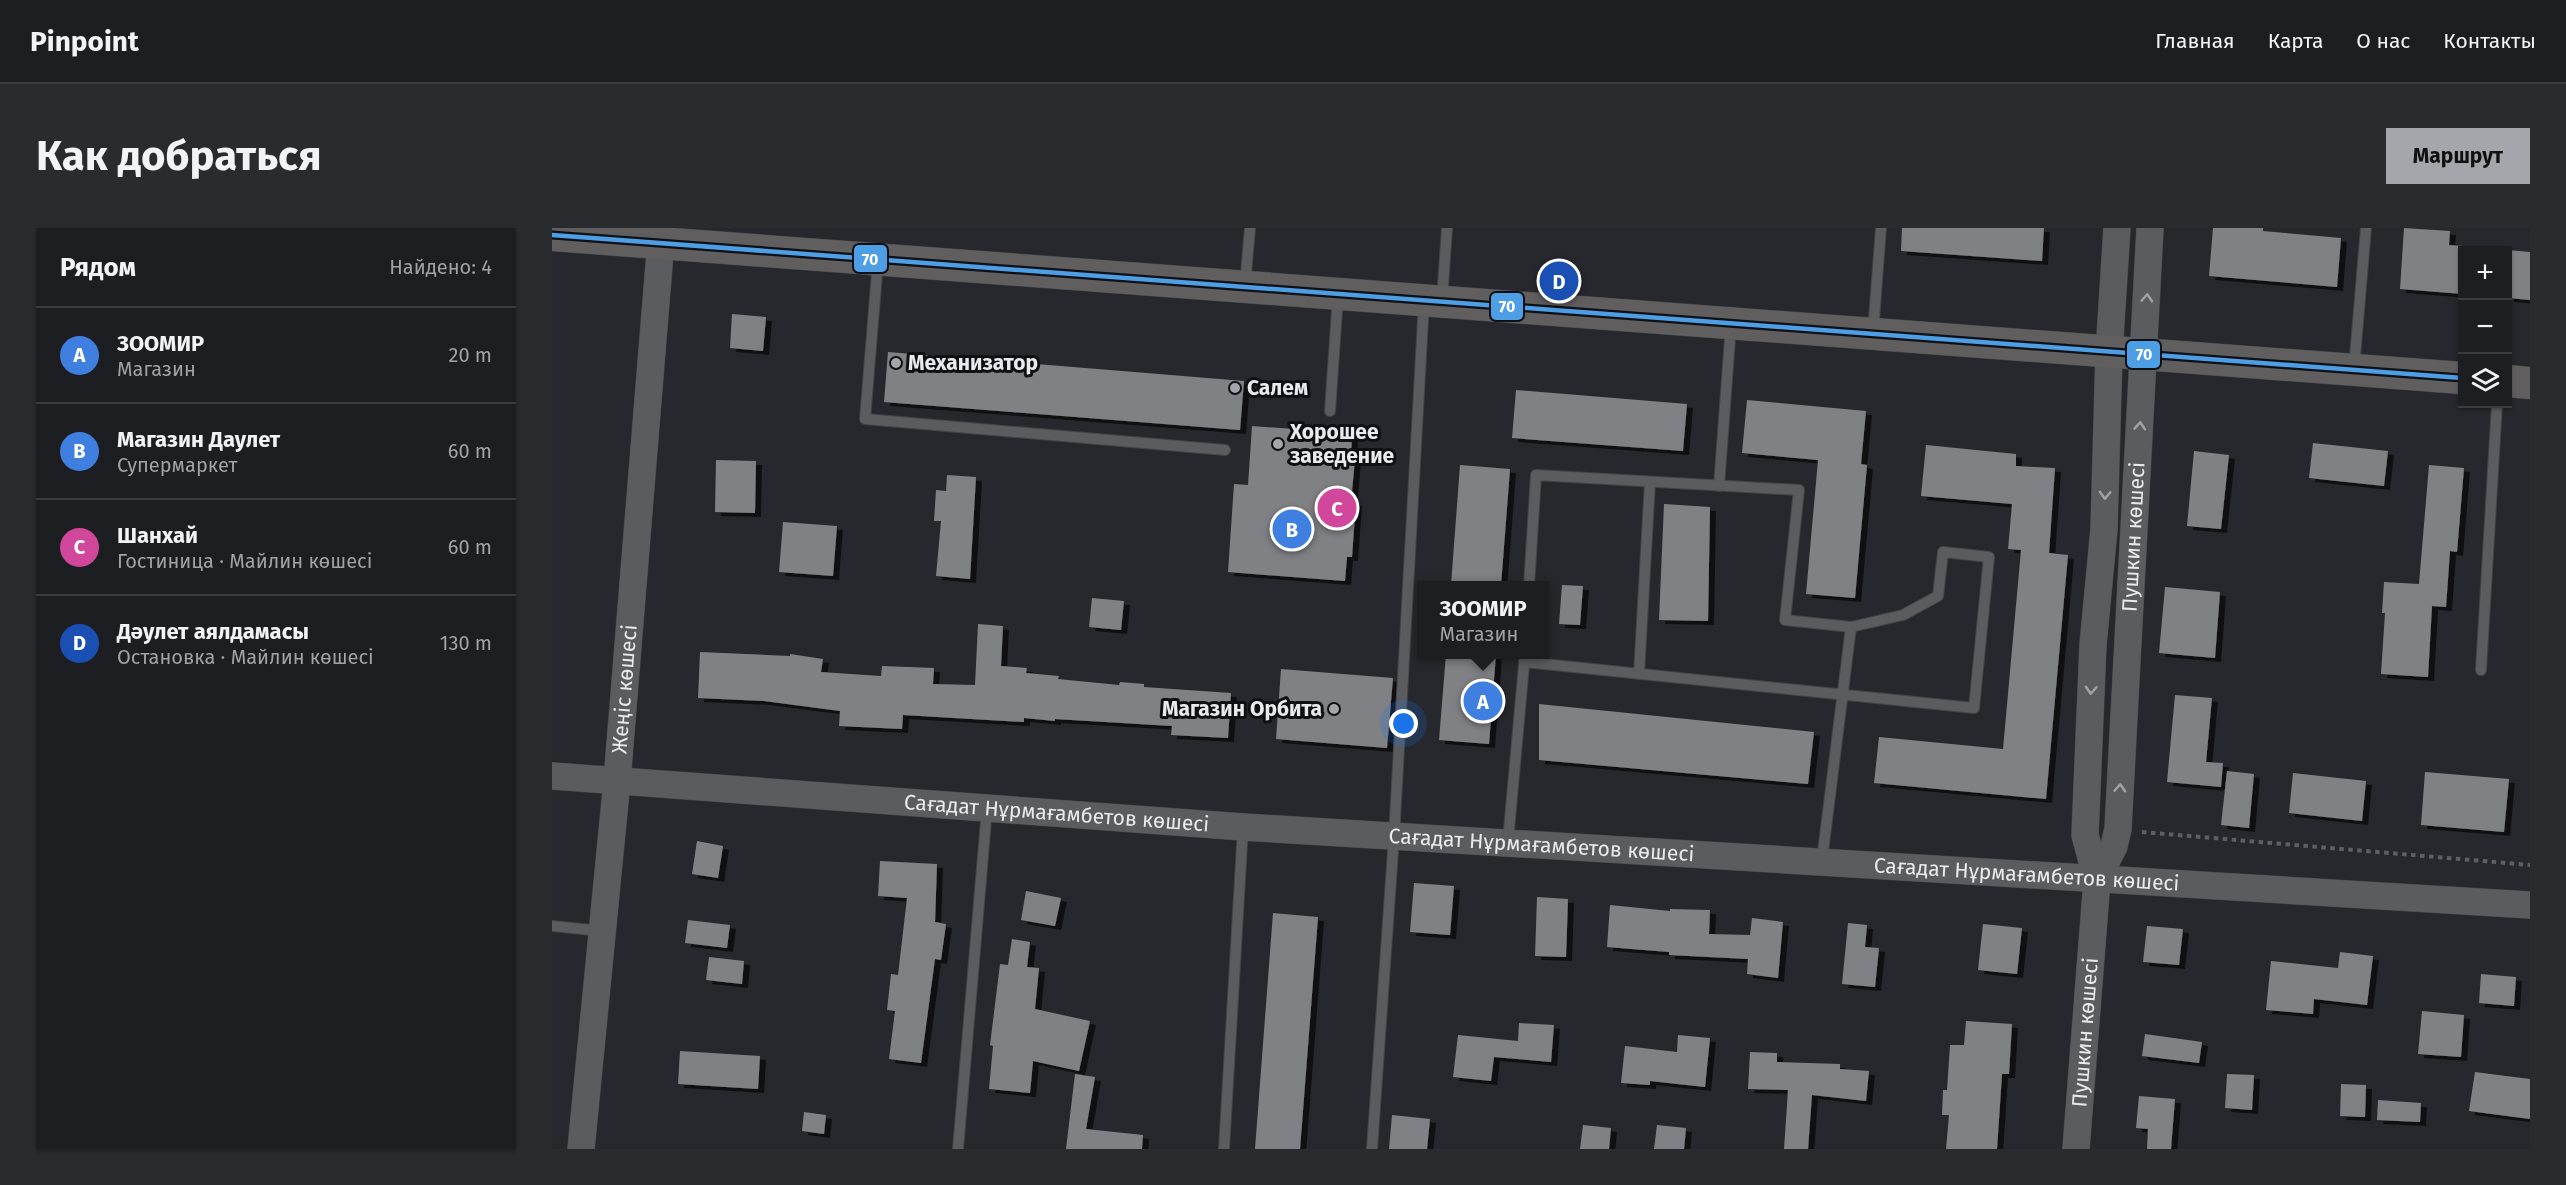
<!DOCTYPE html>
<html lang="ru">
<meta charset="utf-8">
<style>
body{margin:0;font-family:"Fira Sans",sans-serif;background:#2a2b2f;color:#f1f3f6}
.controls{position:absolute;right:18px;top:18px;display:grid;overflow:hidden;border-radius:0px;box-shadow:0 2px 4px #0004}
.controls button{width:54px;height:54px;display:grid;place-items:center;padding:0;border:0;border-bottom:2px solid #3b3c40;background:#1d1e22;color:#f1f3f6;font:30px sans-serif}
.you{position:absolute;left:852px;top:496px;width:21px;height:21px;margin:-15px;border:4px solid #fff;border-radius:50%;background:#1a73e8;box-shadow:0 0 0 9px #1a73e833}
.badge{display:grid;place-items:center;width:39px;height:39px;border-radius:50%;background:#a4a6ac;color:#fff;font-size:20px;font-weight:700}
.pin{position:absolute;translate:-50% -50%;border:3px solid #fff;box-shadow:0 2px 6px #0006}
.popup{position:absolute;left:865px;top:353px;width:132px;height:78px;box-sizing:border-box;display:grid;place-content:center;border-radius:0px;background:#1d1e22;filter:drop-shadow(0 2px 4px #0005);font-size:20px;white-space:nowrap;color:#a0a2a5}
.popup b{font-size:22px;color:#f1f3f6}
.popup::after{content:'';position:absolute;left:50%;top:100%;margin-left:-12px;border:12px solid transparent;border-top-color:#1d1e22}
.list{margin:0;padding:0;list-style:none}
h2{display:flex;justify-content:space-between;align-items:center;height:78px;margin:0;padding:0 24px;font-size:26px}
h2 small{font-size:20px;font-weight:400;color:#a0a2a5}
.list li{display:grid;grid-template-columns:39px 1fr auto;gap:18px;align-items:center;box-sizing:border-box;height:96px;padding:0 24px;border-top:2px solid #3b3c40}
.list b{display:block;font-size:22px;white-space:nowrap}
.list p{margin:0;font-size:20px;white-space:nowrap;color:#a0a2a5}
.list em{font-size:20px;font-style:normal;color:#a0a2a5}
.icon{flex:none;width:33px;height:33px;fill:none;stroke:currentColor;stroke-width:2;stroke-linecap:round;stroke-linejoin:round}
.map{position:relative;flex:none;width:1978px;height:921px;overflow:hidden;border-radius:0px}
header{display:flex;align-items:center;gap:36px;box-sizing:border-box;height:84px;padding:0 30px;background:#1d1e22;border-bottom:2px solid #3b3c40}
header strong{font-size:28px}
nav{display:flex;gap:33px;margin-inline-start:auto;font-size:21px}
.intro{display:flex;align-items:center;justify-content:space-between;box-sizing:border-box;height:144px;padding:0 36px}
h1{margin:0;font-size:42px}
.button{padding:15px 27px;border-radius:0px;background:#a4a6ac;color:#111;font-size:21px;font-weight:700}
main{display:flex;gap:36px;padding:0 36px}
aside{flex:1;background:#1d1e22;border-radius:0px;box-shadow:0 2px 4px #0004}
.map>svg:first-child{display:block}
.building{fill:#808185;filter:url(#shadow)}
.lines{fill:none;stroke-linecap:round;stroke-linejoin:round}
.service-casing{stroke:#444449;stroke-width:12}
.tertiary-casing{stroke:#444449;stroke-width:28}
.secondary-casing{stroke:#444449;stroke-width:33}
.path{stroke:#5e5f63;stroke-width:4;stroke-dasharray:4.5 4.5;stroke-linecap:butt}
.service{stroke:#5b5c5f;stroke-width:10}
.tertiary{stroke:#5b5c5f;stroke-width:27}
.secondary{stroke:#605e5e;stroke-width:32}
.bus-1-casing{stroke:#0f1014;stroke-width:9}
.bus-1{stroke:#4d9ee5;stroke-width:4.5}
.oneway{stroke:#a2a3a8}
.poi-dot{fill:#a4a6ac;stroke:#0f1014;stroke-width:2}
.labels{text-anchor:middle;stroke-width:6;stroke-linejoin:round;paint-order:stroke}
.poi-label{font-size:21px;font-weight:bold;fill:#e8eaf0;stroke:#0f1014;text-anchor:start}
.street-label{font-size:21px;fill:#e8eaf0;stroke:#0f1014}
.line-badge{stroke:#0f1014;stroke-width:2}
.badge-label{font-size:16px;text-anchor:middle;font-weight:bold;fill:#fff}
</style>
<header>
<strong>Pinpoint</strong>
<nav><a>Главная</a><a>Карта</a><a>О нас</a><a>Контакты</a></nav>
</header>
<div class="intro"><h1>Как добраться</h1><a class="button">Маршрут</a></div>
<main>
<aside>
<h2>Рядом<small>Найдено: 4</small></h2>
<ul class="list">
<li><span class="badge" style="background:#3f7fe0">A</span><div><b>ЗООМИР</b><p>Магазин</p></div><em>20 m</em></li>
<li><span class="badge" style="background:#3f7fe0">B</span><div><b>Магазин Даулет</b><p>Супермаркет</p></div><em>60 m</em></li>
<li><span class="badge" style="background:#d1479c">C</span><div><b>Шанхай</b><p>Гостиница · Майлин көшесі</p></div><em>60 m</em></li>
<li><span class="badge" style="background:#1a4fb4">D</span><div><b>Дәулет аялдамасы</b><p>Остановка · Майлин көшесі</p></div><em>130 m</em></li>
</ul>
</aside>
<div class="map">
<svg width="1978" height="921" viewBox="0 0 1978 921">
<defs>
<filter id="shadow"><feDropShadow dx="6" dy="4" stdDeviation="0" flood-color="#0009"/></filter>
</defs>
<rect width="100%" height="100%" fill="#27282d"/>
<g class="building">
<path d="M1350,0H1492L1490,33L1349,23Z"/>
<path d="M1661,0H1711V3L1789,10L1785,59L1657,48Z"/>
<path d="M1852,0L1898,3L1897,17L1911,18V66L1848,61Z"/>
<path d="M1956,22L1978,24V72L1956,70Z"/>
<path d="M180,86L214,89L211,123L178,120Z"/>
<path d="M336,124L692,153L688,202L332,174Z"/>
<path d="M964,162L1135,176L1131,223L960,210Z"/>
<path d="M1195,172L1314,183L1309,236L1315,237L1303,370L1254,366L1266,232L1190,225Z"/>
<path d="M700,198L800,205L799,230L803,231L799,274H804L800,329H795L793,353L676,344L682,256L696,257Z"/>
<path d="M1761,215L1836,223L1832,258L1757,250Z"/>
<path d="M1374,217L1464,226V238L1503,240L1497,325L1516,327L1494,571L1322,555L1327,509L1451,521L1469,322L1456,321L1460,276L1369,268Z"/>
<path d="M1642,223L1677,227L1669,301L1635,298Z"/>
<path d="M164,232L204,233L203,285L163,284Z"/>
<path d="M908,237L958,241L949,357H899Z"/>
<path d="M1877,237L1912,240L1905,324L1898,323L1894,379L1880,378L1876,449L1829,446L1833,385H1830L1832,354L1867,356Z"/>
<path d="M395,247L424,249L418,351L384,348L389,293H382L384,262L394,263Z"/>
<path d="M1112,276L1158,279L1156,393L1107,392Z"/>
<path d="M231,294L285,298L281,348L227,344Z"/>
<path d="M1010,357L1031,358L1028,397L1007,396Z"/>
<path d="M1613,359L1668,364L1663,430L1607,425Z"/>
<path d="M540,370L572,373L569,402L537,399Z"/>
<path d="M426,396L451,398L449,438L475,440L474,445L507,448L506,451L567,457L568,454L592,456V459L679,465L676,510L619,507L620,498L503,491V493L472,490V494L351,487L350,501L287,498L288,483L212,473L146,470L148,424L238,428V426L271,431L269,444L329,448L330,438L382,440L381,456L423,457Z"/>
<path d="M894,426H944L937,516L887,512Z"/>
<path d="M729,441L841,450L835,520L724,511Z"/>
<path d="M1623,467L1660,470L1654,534L1671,535L1669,559L1615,554Z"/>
<path d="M987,476L1262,504L1256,556L987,532Z"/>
<path d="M1675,543L1702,546L1697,600L1669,597Z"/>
<path d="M1873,544L1957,551L1952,604L1869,597Z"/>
<path d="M1741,545L1814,553L1810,593L1737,585Z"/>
<path d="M145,613L171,618L166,650L140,646Z"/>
<path d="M328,633L385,636L383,694L394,696L389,732L383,731L369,835L337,831L343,783L335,782L339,746L346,747L355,670L326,668Z"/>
<path d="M862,655L902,658L898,707L858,704Z"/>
<path d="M474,663L509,670L503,698L469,692Z"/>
<path d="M985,669L1016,671L1014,729L983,728Z"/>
<path d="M1058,677L1118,683V681L1158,682L1157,706L1198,707L1200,690L1231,694L1226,750L1195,746L1196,731L1117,727V724L1055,719Z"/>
<path d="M721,685L766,689L748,921H703Z"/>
<path d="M136,692L178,697L175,720L133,715Z"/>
<path d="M1296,695L1315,697L1313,719L1327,720L1323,759L1290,756Z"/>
<path d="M1431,696L1470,700L1465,746L1426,742Z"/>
<path d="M1595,698L1631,701L1627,737L1591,734Z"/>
<path d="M460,711L478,714L475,739L487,740L483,781L538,793L527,843L481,833L478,865L437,861L441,818L438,817L448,736L456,737Z"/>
<path d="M1788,724L1821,728L1815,777L1762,771L1761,786L1714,782L1719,733L1786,740Z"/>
<path d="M157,729L192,733L190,756L154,752Z"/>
<path d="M1929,746L1964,749L1962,778L1927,775Z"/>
<path d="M1870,783L1912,787L1909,829L1866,826Z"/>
<path d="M1414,793L1460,796L1457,846H1450L1445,921H1394L1397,887H1390L1391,862H1395L1398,817H1412Z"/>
<path d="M967,795L1002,797L999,834L942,829L939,853L901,849L906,807L966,813Z"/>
<path d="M1593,806L1650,814L1647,835L1590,828Z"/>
<path d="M1126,807L1158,810L1153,859L1098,853V857L1069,855L1073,818L1125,824Z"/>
<path d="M128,823L208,828L206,861L126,856Z"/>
<path d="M1198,824L1225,825V834L1288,836V841L1317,843L1314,873L1260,867L1256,921H1232L1236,862L1196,861Z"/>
<path d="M1923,844L1978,851V891L1917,883Z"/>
<path d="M523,846L543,849L534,901L591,907L590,921H514Z"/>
<path d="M1675,846L1702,847L1700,882L1673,880Z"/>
<path d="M1789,856L1814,857L1813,889L1788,888Z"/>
<path d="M1587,868L1623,871L1619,921H1595L1596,901L1584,900Z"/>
<path d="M1826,872L1869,875L1868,894L1825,892Z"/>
<path d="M252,884L274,887L272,906L250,903Z"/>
<path d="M840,887L878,891L875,921H837Z"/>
<path d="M1031,897L1059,900L1057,921H1028Z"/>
<path d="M1105,897L1134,900L1132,921H1102Z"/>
</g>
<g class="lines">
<g class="service-casing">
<g id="service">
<path d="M326,33L313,191L673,222"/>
<path d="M693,57L698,0"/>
<path d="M890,72L895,0"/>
<path d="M1321,104L1329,0"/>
<path d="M1802,140L1814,0"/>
<path d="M778,183L786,68"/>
<path d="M1167,258L1179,97"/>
<path d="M977,358L984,247L1247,262L1233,392L1299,399"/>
<path d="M972,434L1422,480L1437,329L1391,324L1386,368L1351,387L1299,399L1270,632"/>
<path d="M1929,442L1945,176"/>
<path d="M1087,446L1098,254"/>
<path d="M956,613L973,426"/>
<path d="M0,698L50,703"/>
<path d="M406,921L435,581"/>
<path d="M672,921L691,600"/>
<path d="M820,921L842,609L872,74"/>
</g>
</g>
<g class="tertiary-casing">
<g id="tertiary">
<path id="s1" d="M0,548L691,599L1978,677"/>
<path id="s2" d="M1545,652L1562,618L1566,601L1598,0"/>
<path id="s3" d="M29,921L65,553L110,0"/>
<path id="s4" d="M1524,921L1545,652L1533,607L1541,417L1552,301L1557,125L1565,0"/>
</g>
</g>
<g class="secondary-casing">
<g id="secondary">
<path d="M0,7L1910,150"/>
<path d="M1956,153L1978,155"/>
</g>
</g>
<path class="path" d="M1590,604L1978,637"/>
<use href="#service" class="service"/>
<use href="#tertiary" class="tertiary"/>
<use href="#secondary" class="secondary"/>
<g class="bus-1-casing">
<path id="bus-1" d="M0,7L1910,150"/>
</g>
<use href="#bus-1" class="bus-1"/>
</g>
<defs><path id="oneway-chevron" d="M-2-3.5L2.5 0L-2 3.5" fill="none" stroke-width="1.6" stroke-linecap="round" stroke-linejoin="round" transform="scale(1.5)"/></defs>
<g class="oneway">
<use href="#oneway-chevron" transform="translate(1595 70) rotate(-87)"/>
<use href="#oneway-chevron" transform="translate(1588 198) rotate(-86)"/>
<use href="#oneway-chevron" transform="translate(1553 267) rotate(92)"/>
<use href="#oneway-chevron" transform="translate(1539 462) rotate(93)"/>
<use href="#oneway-chevron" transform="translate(1568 560) rotate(-87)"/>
</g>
<g class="poi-dot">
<circle cx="344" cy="135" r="6"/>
<circle cx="683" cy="160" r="6"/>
<circle cx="726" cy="216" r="6"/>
<circle cx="782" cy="481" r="6"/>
</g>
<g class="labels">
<g class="poi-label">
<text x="356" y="142">Механизатор</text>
<text x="695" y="167">Салем</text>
<text x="738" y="211">Хорошее<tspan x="738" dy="24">заведение</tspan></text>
<text x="770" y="488" text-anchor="end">Магазин Орбита</text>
</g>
<g class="street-label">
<text dy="7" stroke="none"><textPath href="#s2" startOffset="348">Пушкин көшесі</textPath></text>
<text dy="7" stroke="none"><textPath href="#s3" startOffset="462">Жеңіс көшесі</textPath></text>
<text dy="7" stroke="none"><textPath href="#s1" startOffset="506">Сағадат Нұрмағамбетов көшесі</textPath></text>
<text dy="7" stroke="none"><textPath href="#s1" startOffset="992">Сағадат Нұрмағамбетов көшесі</textPath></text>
<text dy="7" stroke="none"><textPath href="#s1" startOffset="1478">Сағадат Нұрмағамбетов көшесі</textPath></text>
<text dy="7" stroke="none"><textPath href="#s4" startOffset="117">Пушкин көшесі</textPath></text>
</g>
</g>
<g class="line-badge">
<rect x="301" y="16" width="35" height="29" rx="6" fill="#4d9ee5"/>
<rect x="938" y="64" width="34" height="29" rx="6" fill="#4d9ee5"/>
<rect x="1574" y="112" width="35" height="29" rx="6" fill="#4d9ee5"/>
</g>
<g class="badge-label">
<text x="318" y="37">70</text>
<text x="955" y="84">70</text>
<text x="1592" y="132">70</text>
</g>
</svg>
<div class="controls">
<button>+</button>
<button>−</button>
<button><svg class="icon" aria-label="layers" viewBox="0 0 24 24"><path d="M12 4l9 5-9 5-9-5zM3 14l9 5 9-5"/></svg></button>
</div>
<div class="you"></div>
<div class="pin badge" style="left:931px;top:473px;background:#3f7fe0">A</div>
<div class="popup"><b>ЗООМИР</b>Магазин</div>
<div class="pin badge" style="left:740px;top:301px;background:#3f7fe0">B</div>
<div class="pin badge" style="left:785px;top:280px;background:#d1479c">C</div>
<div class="pin badge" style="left:1007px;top:53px;background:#1a4fb4">D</div>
</div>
</main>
